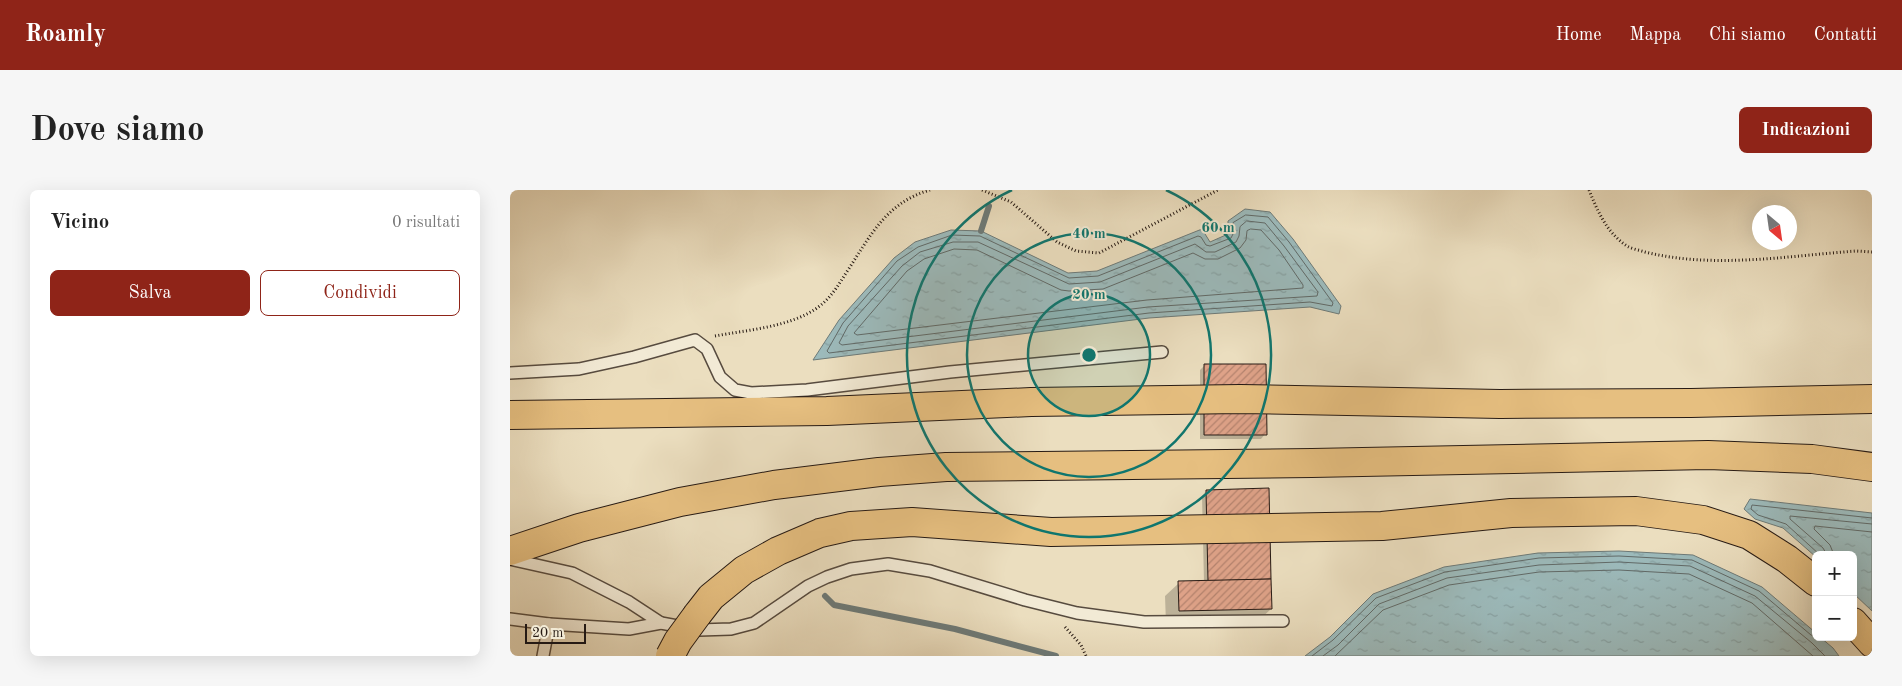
<!DOCTYPE html>
<html lang="it">
<meta charset="utf-8">
<style>
body{margin:0;font-family:"Old Standard TT",serif;background:#f6f6f6;color:#222}
.controls{position:absolute;right:15px;bottom:15px;display:grid;overflow:hidden;border-radius:8px;box-shadow:0 5px 20px #0002}
.controls button{width:45px;height:45px;display:grid;place-items:center;padding:0;border:0;border-bottom:1px solid #e0e0e0;background:#fff;color:#222;font:25px sans-serif}
.compass{position:absolute;left:1242px;top:15px;width:45px;height:45px;border-radius:50%;background:#fff;box-shadow:0 5px 20px #0002;rotate:151deg}
.scale{position:absolute;left:15px;bottom:12px;width:61px;box-sizing:border-box;padding-left:5px;border:2px solid #261a14;border-top:0;font-size:14px;line-height:18px;white-space:nowrap;color:#261a14;-webkit-text-stroke:4px #f2ead5;paint-order:stroke}
.list{margin:0;padding:0;list-style:none}
h2{display:flex;justify-content:space-between;align-items:center;height:65px;margin:0;padding:0 20px;font-size:21px}
h2 small{font-size:16px;font-weight:400;color:#767676}
.actions{display:flex;gap:10px;padding:15px 20px}
.actions a{flex:1;padding:11px 0;border:1px solid #8f2418;border-radius:8px;text-align:center;font-size:18px;color:#8f2418}
.actions .main{background:#8f2418;color:#fff}
.map{position:relative;flex:none;width:1362px;height:466px;overflow:hidden;border-radius:8px}
header{display:flex;align-items:center;gap:30px;box-sizing:border-box;height:70px;padding:0 25px;background:#8f2418;color:#fff}
header strong{font-size:24px}
nav{display:flex;gap:28px;margin-inline-start:auto;font-size:18px}
.intro{display:flex;align-items:center;justify-content:space-between;box-sizing:border-box;height:120px;padding:0 30px}
h1{margin:0;font-size:35px}
.button{padding:12px 22px;border-radius:8px;background:#8f2418;color:#fff;font-size:18px;font-weight:700}
main{display:flex;gap:30px;padding:0 30px}
aside{flex:1;background:#fff;border-radius:8px;box-shadow:0 5px 20px #0002}
.map>svg:first-child{display:block}
.water{fill:url(#water-ripples);stroke:#6d7a78}
.shadow{fill:#0003}
.lines{fill:none;stroke-linecap:round;stroke-linejoin:round}
.shore{stroke:#616a68;stroke-width:1}
.stream{stroke:#6d7a78;stroke-width:6}
.building{fill:url(#building-hatch);stroke:#261a14}
.lane-casing{stroke:#574b3f;stroke-width:14}
.primary-casing{stroke:#261a14;stroke-width:30}
.highway-casing{stroke:#261a14;stroke-width:30}
.path{stroke:#261a14;stroke-width:3;stroke-dasharray:1 2.5;stroke-linecap:butt}
.lane{stroke:#f2ead5;stroke-width:11}
.primary{stroke:#e6bf80;stroke-width:28}
.highway{stroke:#e6bf80;stroke-width:28}
.highway-bridge-casing{stroke:#261a14;stroke-width:30;stroke-linecap:butt}
.highway-bridge{stroke:#e6bf80;stroke-width:28}
.ring{fill:none;stroke:#0f766e;stroke-width:2.5}
.centre{fill:#0f766e;stroke:#f2ead5;stroke-width:2.5}
.ring-label{font-size:15px;text-anchor:middle;font-weight:bold;fill:#0f766e;stroke:#f2ead5;stroke-width:4;stroke-linejoin:round;paint-order:stroke}
</style>
<header>
<strong>Roamly</strong>
<nav><a>Home</a><a>Mappa</a><a>Chi siamo</a><a>Contatti</a></nav>
</header>
<div class="intro"><h1>Dove siamo</h1><a class="button">Indicazioni</a></div>
<main>
<aside>
<h2>Vicino<small>0 risultati</small></h2>
<ul class="list">
</ul>
<div class="actions"><a class="main">Salva</a><a>Condividi</a></div>
</aside>
<div class="map">
<svg width="1362" height="466" viewBox="0 0 1362 466">
<defs>
<pattern id="water-ripples" width="26" height="14" patternUnits="userSpaceOnUse" patternTransform="scale(1.25)"><rect width="26" height="14" fill="#9cbabb"/><path d="M2 4q2-2 4 0t4 0M15 11q2-2 4 0t4 0" fill="none" stroke="#869fa0"/></pattern>
<pattern id="building-hatch" width="6" height="6" patternUnits="userSpaceOnUse" patternTransform="scale(1.25)"><rect width="6" height="6" fill="#dea288"/><path d="M-1 1l2-2M0 6l6-6M5 7l2-2" fill="none" stroke="#b4836e"/></pattern>
</defs>
<rect width="100%" height="100%" fill="#ebdebf"/>
<filter id="stains"><feTurbulence type="fractalNoise" baseFrequency=".004" numOctaves="4"/><feColorMatrix values="0 0 0 0 .2 0 0 0 0 .09 0 0 0 0 .02 0 0 0 .5 -.17"/></filter>
<radialGradient id="worn" r=".72"><stop offset=".6" stop-color="#630" stop-opacity="0"/><stop offset="1" stop-color="#630" stop-opacity=".3"/></radialGradient>
<g class="water">
<path d="M735,19L760,22L783,49L831,116L829,124L800,117L639,128L303,170L329,130L384,68L405,52L441,40L471,41L558,83L587,81L692,39L700,52L718,44V31Z"/>
<path d="M1240,309L1362,323V421L1343,403V365H1306V367L1273,338L1245,329L1234,319Z"/>
<path d="M1109,361L1183,365L1252,397L1306,443V447H1310L1323,458L1329,466H795L820,447L863,404L934,377L1028,363Z"/>
</g>
<g class="shadow">
<path d="M695,175L755,244L751,249H690V180Z"/>
<path d="M696,301L761,419L747,432L656,434L655,406L669,393L694,392L692,306Z"/>
</g>
<g class="lines">
<g class="shore">
<path d="M736,25L758,27L779,52L823,113L822,116L800,112L639,123L319,163L317,161L333,133L387,71L408,57L442,45L470,46L559,88L588,86L688,46L691,47L696,55L700,56L721,48L723,44V33Z"/>
<path d="M737,31L755,33L774,56L808,102L807,106L638,117L332,155L329,153L338,136L392,76L410,62L443,52H468L559,94L590,92L685,54L696,62H705L726,52L729,46L730,37Z"/>
<path d="M741,39L751,40L769,60L793,95V98L637,110L347,145L344,143L397,81L414,69L444,59L467,60L551,100L559,101L593,99L683,63L695,69H708L730,58L736,50L737,41Z"/>
<path d="M1310,365L1276,334L1248,325L1241,319L1242,315L1362,328"/>
<path d="M1317,365L1313,358L1280,329V326L1362,334"/>
<path d="M1324,365L1320,355L1304,339L1305,336L1362,342"/>
<path d="M802,466L823,450L866,408L935,382L1029,368L1109,366L1182,370L1249,401L1301,445L1306,447"/>
<path d="M813,466L828,455L869,414L937,388L1029,375L1109,372L1180,376L1245,406L1302,453L1315,466"/>
<path d="M825,466L873,420L939,395L1029,382L1109,380L1179,384L1242,413L1303,466"/>
</g>
<g class="stream">
<path d="M471,41L479,16"/>
<path d="M315,406L324,415L445,439L546,466"/>
</g>
</g>
<g class="building">
<path d="M694,174H756L757,245H694Z"/>
<path d="M759,298L761,389L698,391L696,300Z"/>
<path d="M761,389L762,419L669,421L668,391Z"/>
</g>
<g class="lines">
<g class="lane-casing">
<g id="lane">
<path d="M0,183L69,179L124,167L185,150L197,159L210,187L225,200L241,203L297,200L440,182L652,162"/>
<path d="M0,369L62,383L119,412L151,433"/>
<path d="M0,429L39,434L33,466"/>
<path d="M39,434L119,439L151,433L189,440L221,439L244,433L298,396L317,387L341,379L378,374L420,381L515,410L567,423L634,432L773,431"/>
</g>
</g>
<g class="primary-casing">
<path id="primary" d="M0,361L69,338L170,312L264,295L369,282L436,277L802,273L1198,265L1302,269L1362,277"/>
</g>
<g class="highway-casing">
<g id="highway">
<path d="M0,225L317,221L521,212L730,209L990,214L1181,213L1362,209"/>
<path d="M187,425L201,407L234,380L268,361L310,343L341,336L402,332L541,342L872,336L1001,323L1126,321L1193,330L1239,345L1277,369L1306,392"/>
<path d="M1343,432L1362,453"/>
</g>
</g>
<g class="path">
<path d="M472,0L501,12L547,52L566,61L589,63L708,0"/>
<path d="M1079,0C1088,22 1097,43 1117,56C1122,59 1129,60 1135,62C1203,79 1277,66 1346,61L1362,62"/>
<path d="M205,146C237,140 280,137 307,118C320,109 328,96 336,83C360,47 375,13 420,0"/>
<path d="M555,437L571,455L576,466"/>
</g>
<use href="#lane" class="lane"/>
<use href="#primary" class="primary"/>
<use href="#highway" class="highway"/>
<g class="highway-bridge-casing">
<path id="highway-bridge" d="M160,466L168,451L187,425"/>
</g>
<use href="#highway-bridge" class="highway-bridge"/>
</g>
<circle cx="579" cy="165" r="61" fill="#0f766e" fill-opacity=".12"/>
<g class="ring">
<circle cx="579" cy="165" r="61"/>
<circle cx="579" cy="165" r="122"/>
<path d="M656 0A182 182 0 1 1 502 0"/>
</g>
<circle cx="579" cy="165" r="8" class="centre"/>
<g class="ring-label">
<text x="708" y="42">60 m</text>
<text x="579" y="48">40 m</text>
<text x="579" y="109">20 m</text>
</g>
<rect width="100%" height="100%" filter="url(#stains)"/>
<rect width="100%" height="100%" fill="url(#worn)"/>
</svg>
<div class="controls">
<button>+</button>
<button>−</button>
</div>
<svg class="compass" viewBox="-18 -18 36 36"><path d="M0-13l5 13h-10z" fill="#e53935"/><path d="M0 13l5-13h-10z" fill="#767676"/></svg>
<div class="scale">20 m</div>
</div>
</main>
